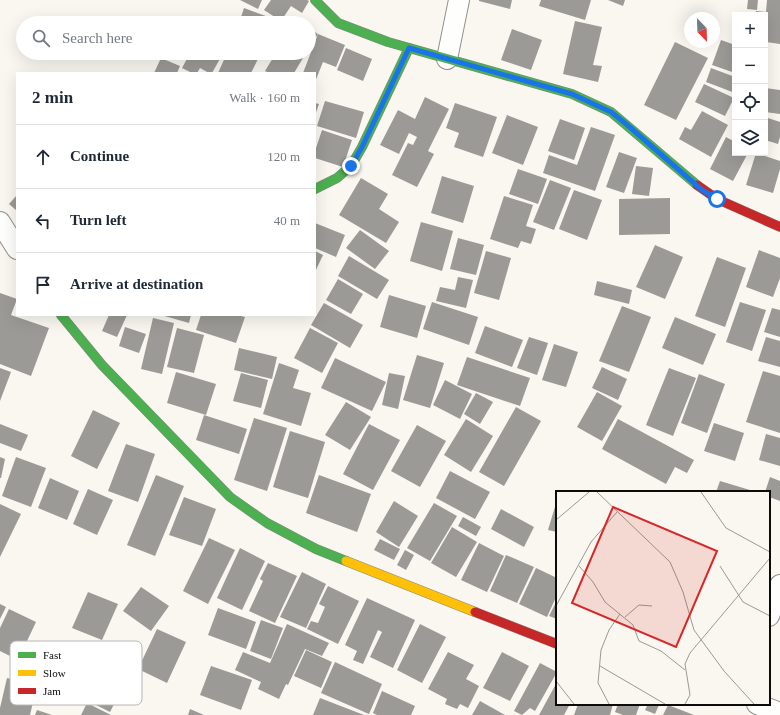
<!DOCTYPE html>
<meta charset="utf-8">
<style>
body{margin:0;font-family:Georgia,serif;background:#f6f6f7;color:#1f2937}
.controls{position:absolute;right:12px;top:12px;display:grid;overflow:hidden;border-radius:0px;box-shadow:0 4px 16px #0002}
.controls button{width:36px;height:36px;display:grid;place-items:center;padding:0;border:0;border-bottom:1px solid #e0e1e3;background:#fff;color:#1f2937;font:20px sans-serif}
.compass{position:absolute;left:684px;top:12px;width:36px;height:36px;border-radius:50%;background:#fff;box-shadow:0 4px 16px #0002;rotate:157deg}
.stop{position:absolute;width:12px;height:12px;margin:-9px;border:3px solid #1a73e8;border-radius:50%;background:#fff}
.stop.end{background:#1a73e8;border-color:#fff;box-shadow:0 1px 4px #0008}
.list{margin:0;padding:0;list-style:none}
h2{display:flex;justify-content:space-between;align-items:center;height:52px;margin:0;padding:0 16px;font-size:17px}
h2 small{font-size:13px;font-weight:400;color:#747a83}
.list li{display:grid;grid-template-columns:26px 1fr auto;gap:12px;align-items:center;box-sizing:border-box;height:64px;padding:0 16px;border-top:1px solid #e0e1e3}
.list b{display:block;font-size:15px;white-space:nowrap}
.list em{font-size:13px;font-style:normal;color:#747a83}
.icon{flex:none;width:22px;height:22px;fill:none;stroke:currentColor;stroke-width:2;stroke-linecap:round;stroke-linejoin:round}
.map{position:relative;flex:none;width:780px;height:715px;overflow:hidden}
.search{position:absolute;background:#fff;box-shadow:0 4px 16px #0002;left:16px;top:16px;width:300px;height:44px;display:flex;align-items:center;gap:10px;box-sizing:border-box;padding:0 14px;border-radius:22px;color:#747a83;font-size:15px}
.panel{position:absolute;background:#fff;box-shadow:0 4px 16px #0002;left:16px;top:72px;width:300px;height:244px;border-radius:0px}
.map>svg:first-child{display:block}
.building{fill:#9c9a96}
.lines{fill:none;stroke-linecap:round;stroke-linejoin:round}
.street-casing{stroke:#92918e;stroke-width:22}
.fast-casing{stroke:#898885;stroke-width:10}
.slow-casing{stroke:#898885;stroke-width:10}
.jam-casing{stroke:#898885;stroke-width:10}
.street{stroke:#fefefd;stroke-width:20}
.fast{stroke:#4caf50;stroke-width:9}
.slow{stroke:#ffc107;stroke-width:9}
.jam{stroke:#c62828;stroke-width:9}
.route{stroke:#1a73e8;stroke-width:5}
.inset-road{fill:none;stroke:#9a9994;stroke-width:1}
.view{fill:#d62828;fill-opacity:0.15;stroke:#d62828;stroke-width:2}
.inset-edge{fill:none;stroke:#0b0b0b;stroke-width:2}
.key{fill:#fff;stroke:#b6b6b6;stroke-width:1}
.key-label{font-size:11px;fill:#0b0b0b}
</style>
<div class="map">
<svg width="780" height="715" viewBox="0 0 780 715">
<rect width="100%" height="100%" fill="#f9f7f0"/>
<g class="building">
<path d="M240,0H262L258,9Z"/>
<path d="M271,0H307L309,1L302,13L291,6L281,21L264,10Z"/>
<path d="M479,0H512L510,9L479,1Z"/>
<path d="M541,0H591L585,20L539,6Z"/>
<path d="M608,0H625L623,6Z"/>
<path d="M748,0H758L757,10L747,9Z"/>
<path d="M767,0H780V44L766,42L765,15H756V11L766,12Z"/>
<path d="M244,8L274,19L272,23H239Z"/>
<path d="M138,17L152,23H136Z"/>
<path d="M575,21L602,27L593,65L602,66L598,82L563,74Z"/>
<path d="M309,28L318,34L309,48Z"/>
<path d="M512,29L542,40L531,70L501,60Z"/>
<path d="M318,34L345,45L336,67L323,62L315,82V73H303Z"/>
<path d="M721,40L735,45V73L712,65Z"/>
<path d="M675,42L708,58L676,120L644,105Z"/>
<path d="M346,48L372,59L363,81L337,70Z"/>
<path d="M190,53H213L221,57L212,73H209L200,68L197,73H192L182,68Z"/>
<path d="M227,53H246L258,59L251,73H218Z"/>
<path d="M276,53H306L294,73H269L265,71Z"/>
<path d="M161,58L180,66L177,73H154Z"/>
<path d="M711,68L735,77V93L706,82Z"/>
<path d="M704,84L734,98L725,116L695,102Z"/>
<path d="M765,88L780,90V114L765,112Z"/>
<path d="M425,97L449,109L428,151L434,154L417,187L392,175L408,143L413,145L417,137L409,133L399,154L380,145L398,110L415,119Z"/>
<path d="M325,101L364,112L356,138L317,126Z"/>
<path d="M315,103L319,104L315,115Z"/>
<path d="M455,103L497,117L483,157L454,147L459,133L446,128Z"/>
<path d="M702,111L728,125L711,157L679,139L685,127L691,130Z"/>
<path d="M507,115L538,127L523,165L492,153Z"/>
<path d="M765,117L780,122V137L778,144L765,140Z"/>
<path d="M560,119L585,128L574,160L548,151Z"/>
<path d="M591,127L615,135L595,191L543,173L549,155L577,165Z"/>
<path d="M322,130L352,140L343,167L315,158V151Z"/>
<path d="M726,137L735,142V153H748L733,181L710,169Z"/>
<path d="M619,152L637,158L624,193L606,187Z"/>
<path d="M756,153L780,161V169L773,193L746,185Z"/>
<path d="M636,166L653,168L649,196L632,194Z"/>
<path d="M518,169L547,179L538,204L509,194Z"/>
<path d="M442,176L474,186L463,223L431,213Z"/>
<path d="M361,178L388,194L379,209L399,222L386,243L339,215Z"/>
<path d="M550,180L571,188L554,230L533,222Z"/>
<path d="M574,190L602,200L587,240L559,229Z"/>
<path d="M17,195V211L9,204Z"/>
<path d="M504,196L533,205L526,226L536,229L531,244L521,241L518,248L490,239Z"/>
<path d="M670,198V234L619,235V199Z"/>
<path d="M421,222L453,231L442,271L410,261Z"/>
<path d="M315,223L345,235L336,257L315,248Z"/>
<path d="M360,230L389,251L375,269L346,248Z"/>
<path d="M458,238L484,245L476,275L450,269Z"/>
<path d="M655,245L683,257L665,299L636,287Z"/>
<path d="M759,250L780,258V278L773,297L746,287Z"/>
<path d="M315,251L323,255L315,272Z"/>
<path d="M486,251L511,258L499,300L474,293Z"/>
<path d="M349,256L389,280L377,299L338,276Z"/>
<path d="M717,257L746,268L725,327L695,316Z"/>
<path d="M458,277L473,280L466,308L436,301L440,287L455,290Z"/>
<path d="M338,279L363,294L351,314L326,300Z"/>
<path d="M597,281L632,290L629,304L594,295Z"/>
<path d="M0,293L17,299L11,315L49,328L31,376L0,364Z"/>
<path d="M389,295L426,306L417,338L380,327Z"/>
<path d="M432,302L478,317L469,345L423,329Z"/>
<path d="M740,302L766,310L752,351L726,342Z"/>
<path d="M324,303L363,325L350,348L311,325Z"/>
<path d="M622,306L651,317L629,372L599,361Z"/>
<path d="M772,308L780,310V337L764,332Z"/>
<path d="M109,315H127L117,337L102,331Z"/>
<path d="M161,315H191L189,323Z"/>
<path d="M201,315H237L245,317L236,343L196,330Z"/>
<path d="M675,317L716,334L703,365L662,348Z"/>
<path d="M153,318L174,323L162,374L141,369Z"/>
<path d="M485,326L523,340L512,367L475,353Z"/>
<path d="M125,327L146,334L139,353L119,346Z"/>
<path d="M177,328L204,335L194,373L167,367Z"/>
<path d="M310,328L338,343L322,373L294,358Z"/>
<path d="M529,337L548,343L537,375L517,368Z"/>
<path d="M766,337L780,341V367L758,361Z"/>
<path d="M554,344L578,352L566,387L542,380Z"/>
<path d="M239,348L277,357L272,379L234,370Z"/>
<path d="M417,355L444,363L430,408L403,400Z"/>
<path d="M467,357L530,378L520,406L457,385Z"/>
<path d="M335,358L386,382L372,411L321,388Z"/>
<path d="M279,363L299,370L293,388L311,393L301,426L263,414Z"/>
<path d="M602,367L627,379L618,400L592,388Z"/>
<path d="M0,368L11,372L0,401Z"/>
<path d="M669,368L696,378L673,436L646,425Z"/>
<path d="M763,371L780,376V433L746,422Z"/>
<path d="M176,372L216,384L206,415L167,403Z"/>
<path d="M241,373L268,380L261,408L233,401Z"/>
<path d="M389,373L405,376L398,409L382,405Z"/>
<path d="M699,374L725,384L707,433L681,423Z"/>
<path d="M445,380L472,394L460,419L433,405Z"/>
<path d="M597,392L622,406L602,441L577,427Z"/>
<path d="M476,393L493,402L480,424L464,414Z"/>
<path d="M346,402L371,417L350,450L325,435Z"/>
<path d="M516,407L541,421L504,486L479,472Z"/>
<path d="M93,410L120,423L97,469L71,456Z"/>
<path d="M204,415L247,429L239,454L196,440Z"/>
<path d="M254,418L287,428L267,491L234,480Z"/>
<path d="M466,419L493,436L471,472L444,455Z"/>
<path d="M618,419L694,460L687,473L675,467L666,484L602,449Z"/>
<path d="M714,423L744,433L735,461L704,451Z"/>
<path d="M0,424L28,435L21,451L0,443Z"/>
<path d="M369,424L400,440L373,490L343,474Z"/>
<path d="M417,425L446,441L420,487L391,471Z"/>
<path d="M290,431L325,442L308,498L273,487Z"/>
<path d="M766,434L780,438V466L759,460Z"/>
<path d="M126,444L155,454L138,502L108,491Z"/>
<path d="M0,457L5,459L1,478H0Z"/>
<path d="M16,457L46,468L31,507L2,496Z"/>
<path d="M450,471L490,492L475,519L436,498Z"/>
<path d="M156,475L184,486L155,556L127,545Z"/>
<path d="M319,475L371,494L357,532L306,513Z"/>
<path d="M770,477L780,481V501L769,497V492H765Z"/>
<path d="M50,478L79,491L67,520L38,508Z"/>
<path d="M720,481L750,490L749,492H716Z"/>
<path d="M88,489L113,500L97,535L73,524Z"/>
<path d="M184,497L216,509L202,546L169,535Z"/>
<path d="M557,500V532L548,530Z"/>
<path d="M394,501L418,516L399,547L376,532Z"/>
<path d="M434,503L457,516L430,561L407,548Z"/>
<path d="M0,504L21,514L0,557Z"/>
<path d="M501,509L534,527L524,547L491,529Z"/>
<path d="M463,517L481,527L476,536L458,526Z"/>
<path d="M452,527L477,542L456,577L431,563Z"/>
<path d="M209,538L235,550L208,604L183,591Z"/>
<path d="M380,539L400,549L394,560L374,550Z"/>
<path d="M479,543L504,556L487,592L461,580Z"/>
<path d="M240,548L265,561L242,610L217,598Z"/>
<path d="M405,550L414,555L406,570L397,565Z"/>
<path d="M506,555L534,567L517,603L490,591Z"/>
<path d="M268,563L297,576L275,623L249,611L263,581L260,579Z"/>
<path d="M536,568L557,578V595L547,617L519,604Z"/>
<path d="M302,572L326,584L306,628L280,617Z"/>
<path d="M328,586L359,601L338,644L307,629L311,621L318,623L325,607L319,604Z"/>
<path d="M141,587L169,606L151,631L123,611Z"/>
<path d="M88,592L118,604L102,640L72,628Z"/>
<path d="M367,598L415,620L393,668L370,657L382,632L378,630L363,664L353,660L357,651L345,645Z"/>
<path d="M557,600V619L549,616Z"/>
<path d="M0,604L6,607L0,619Z"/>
<path d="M218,608L256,622L246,649L208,635Z"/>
<path d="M9,609L36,622L18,660L0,651V628Z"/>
<path d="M261,620L283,628L271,659L250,651Z"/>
<path d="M287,624L329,643L322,656L305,649L288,685L286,684L279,699L258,689L261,682L235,670L243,652L270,663Z"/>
<path d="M420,624L446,637L422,683L397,670Z"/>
<path d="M157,629L186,642L167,683L138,669Z"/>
<path d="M306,650L332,662L321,688L294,676Z"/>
<path d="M448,652L474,665L466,679L479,686L468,708L460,704L457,709L445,704L447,699L428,689Z"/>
<path d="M502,652L529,666L510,701L483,688Z"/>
<path d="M103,655L132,669L110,712L82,698Z"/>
<path d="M335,662L382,684L369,714L321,693Z"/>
<path d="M540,663L557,672L535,711L530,708L522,715L514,711Z"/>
<path d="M211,666L252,680L241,710L200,695Z"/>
<path d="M7,678L37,685L30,715H0V708Z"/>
<path d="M557,682V704H570L564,715H539Z"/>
<path d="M382,691L415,706L411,715H377L373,713Z"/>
<path d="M320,698L364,715H313Z"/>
<path d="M480,701L505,715H472Z"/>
<path d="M87,703L111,715H81Z"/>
<path d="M578,704H613L610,715H574Z"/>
<path d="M618,704H640L636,715H623L615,712Z"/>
<path d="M648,704L659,705L655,714L645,710Z"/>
<path d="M668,705L694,715H663Z"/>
<path d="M190,709L204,715H188Z"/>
<path d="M37,710L52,715H35Z"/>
</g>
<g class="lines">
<g class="street-casing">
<g id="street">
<path d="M447,59L459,0"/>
<path d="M0,222L17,249"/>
<path d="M769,616L780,585"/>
<path d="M757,704L780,713"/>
</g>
</g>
<g class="fast-casing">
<g id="fast">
<path d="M315,0L338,23L388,42L572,94L611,112L697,185"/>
<path d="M315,189L337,178L351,166L362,147L409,48"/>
<path d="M61,315L102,365L230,497L267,523L316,549L346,561"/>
</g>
</g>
<g class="slow-casing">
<path id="slow" d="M346,561L475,612"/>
</g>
<g class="jam-casing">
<g id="jam">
<path d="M697,185L717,199L780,227"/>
<path d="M475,612L557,644"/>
</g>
</g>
<use href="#street" class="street"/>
<use href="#fast" class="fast"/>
<use href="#slow" class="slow"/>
<use href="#jam" class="jam"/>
</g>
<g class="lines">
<path class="route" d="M351,166L362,147L409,48L572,94L611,112L625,123L702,190L717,199"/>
</g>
<g transform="translate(556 491)">
<rect width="214" height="214" fill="#f9f7f0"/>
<path class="inset-road" d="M41,1L114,71L127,101L138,139L168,180L198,213M145,1L170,37L214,61M0,29L33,1M23,75L37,91L49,111L77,134L83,150L105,160L129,179M164,75L187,111L214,125M0,115L35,51L61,21M69,126L83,114L96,115M44,175L109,213M0,190L18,213M53,213L42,192L45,159L53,139L64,123M129,213L134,204L129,173L134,162L214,67"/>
<path class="view" d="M57,16L161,60L120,156L16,112Z"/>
<rect width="214" height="214" class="inset-edge"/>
</g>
<rect x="10" y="641" width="132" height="64" rx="6" class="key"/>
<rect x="18" y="652" width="18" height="6" fill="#4caf50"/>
<rect x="18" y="670" width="18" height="6" fill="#ffc107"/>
<rect x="18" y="688" width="18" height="6" fill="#c62828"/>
<g class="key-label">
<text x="43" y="659">Fast</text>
<text x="43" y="677">Slow</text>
<text x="43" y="695">Jam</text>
</g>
</svg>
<div class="controls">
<button>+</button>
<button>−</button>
<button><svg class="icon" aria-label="locate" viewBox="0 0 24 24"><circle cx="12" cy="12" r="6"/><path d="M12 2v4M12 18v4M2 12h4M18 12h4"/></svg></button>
<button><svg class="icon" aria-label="layers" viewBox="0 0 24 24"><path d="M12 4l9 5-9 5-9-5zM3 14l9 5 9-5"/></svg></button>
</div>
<svg class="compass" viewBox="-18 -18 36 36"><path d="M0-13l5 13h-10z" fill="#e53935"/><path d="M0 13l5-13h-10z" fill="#747a83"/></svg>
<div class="stop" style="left:717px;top:199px"></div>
<div class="stop end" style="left:351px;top:166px"></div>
<div class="search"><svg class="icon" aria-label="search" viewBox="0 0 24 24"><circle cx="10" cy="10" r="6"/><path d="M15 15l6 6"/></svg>Search here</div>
<section class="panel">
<h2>2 min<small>Walk · 160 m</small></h2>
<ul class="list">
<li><svg class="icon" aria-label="ahead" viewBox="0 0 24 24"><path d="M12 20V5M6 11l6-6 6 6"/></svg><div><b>Continue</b></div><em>120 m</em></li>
<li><svg class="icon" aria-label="left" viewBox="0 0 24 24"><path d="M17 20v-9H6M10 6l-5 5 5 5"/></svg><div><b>Turn left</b></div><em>40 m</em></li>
<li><svg class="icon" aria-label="arrive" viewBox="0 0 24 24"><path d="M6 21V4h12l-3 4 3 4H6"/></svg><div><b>Arrive at destination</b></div></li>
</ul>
</section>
</div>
